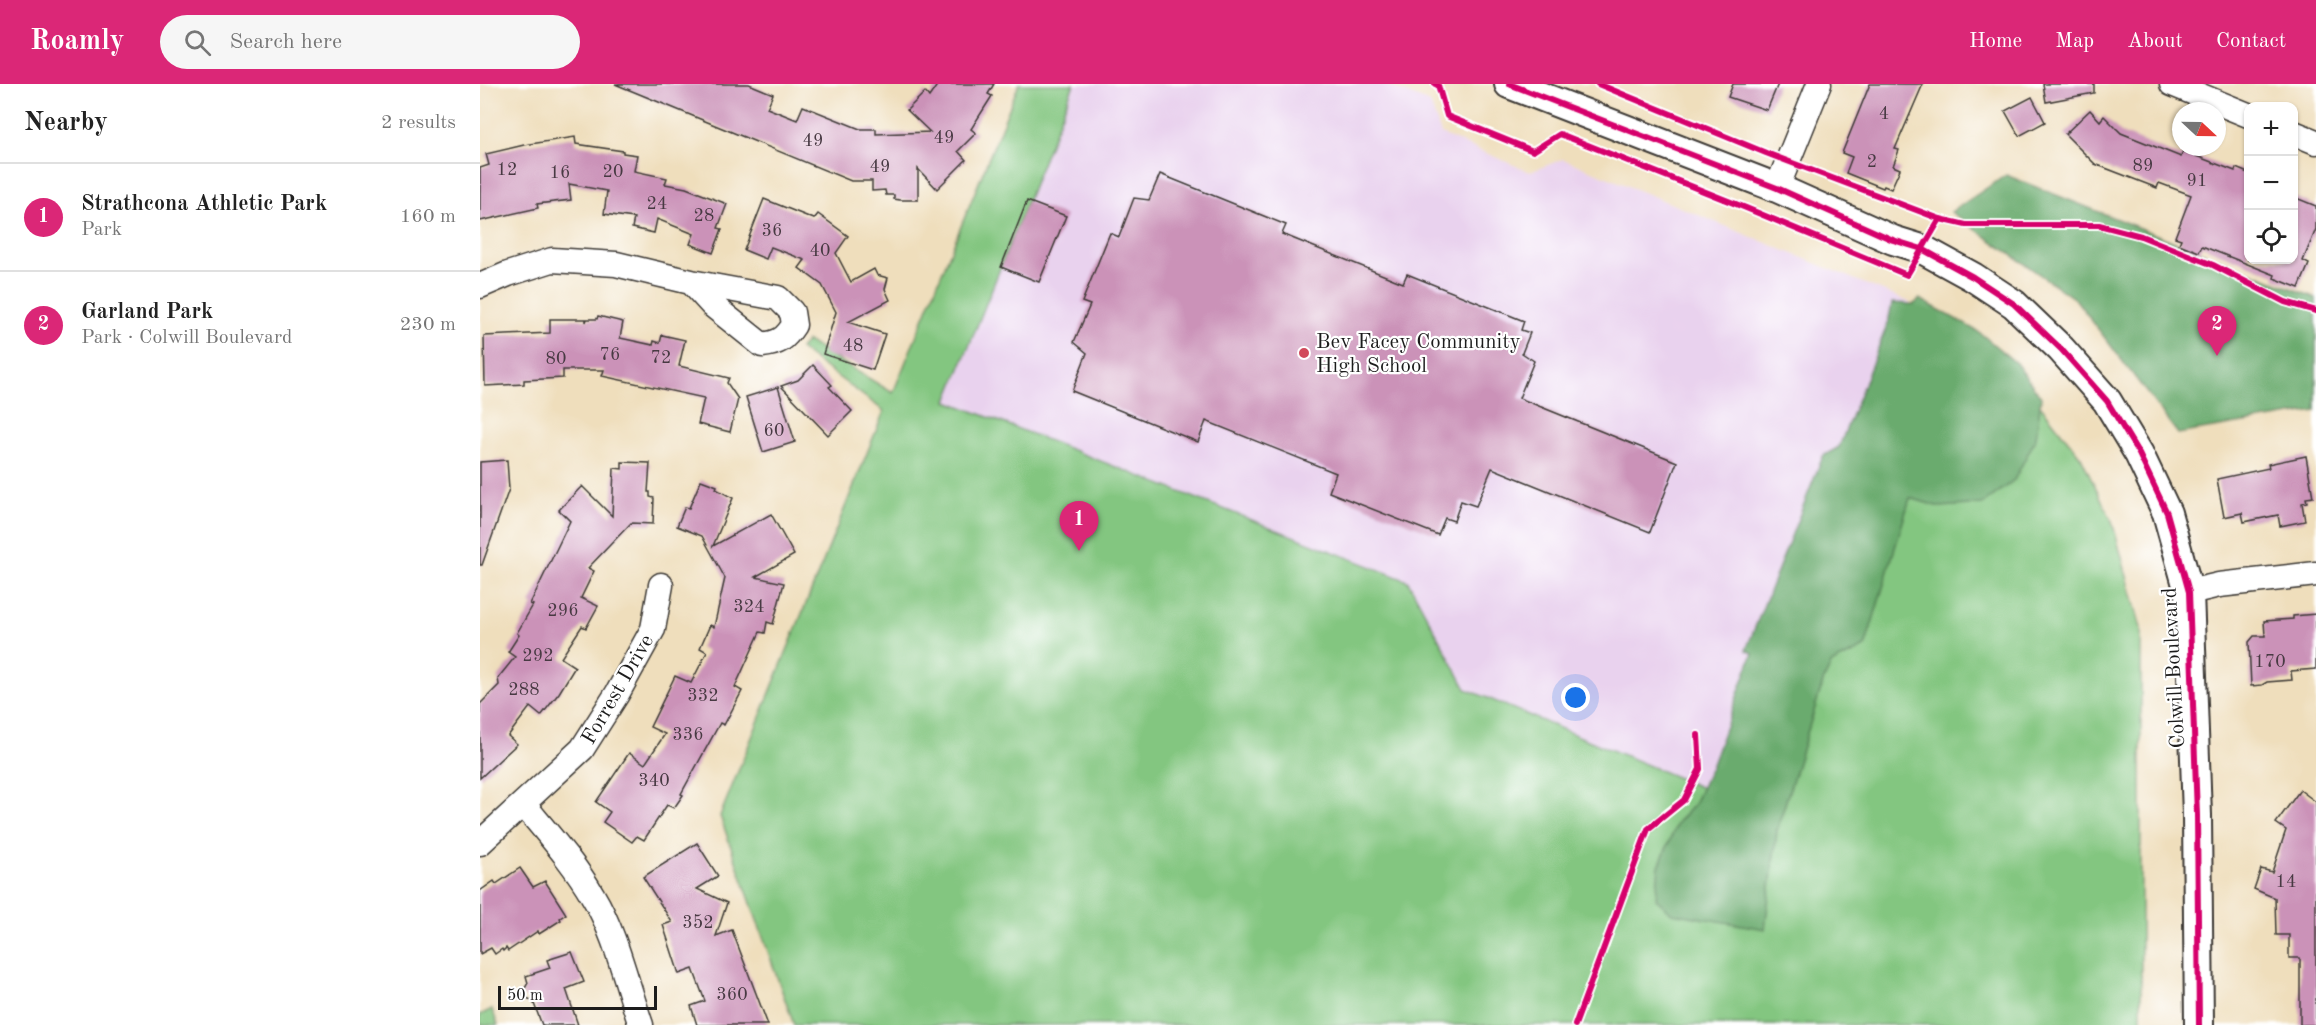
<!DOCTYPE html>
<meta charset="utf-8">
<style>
body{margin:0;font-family:"Old Standard TT",serif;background:#f6f6f6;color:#222}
.controls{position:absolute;right:18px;top:18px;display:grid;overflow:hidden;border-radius:12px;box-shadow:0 2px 4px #0004}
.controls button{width:54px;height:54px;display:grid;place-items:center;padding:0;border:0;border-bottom:2px solid #e0e0e0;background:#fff;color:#222;font:30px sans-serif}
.compass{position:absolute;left:1692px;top:18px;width:54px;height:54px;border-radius:50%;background:#fff;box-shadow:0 2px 4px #0004;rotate:112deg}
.scale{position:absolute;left:18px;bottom:15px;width:159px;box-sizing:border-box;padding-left:6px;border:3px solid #1c1c1c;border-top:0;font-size:16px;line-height:21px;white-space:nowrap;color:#1c1c1c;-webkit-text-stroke:4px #fff;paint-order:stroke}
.you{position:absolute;left:1096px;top:614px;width:21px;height:21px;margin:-15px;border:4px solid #fff;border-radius:50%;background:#1a73e8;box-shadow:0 0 0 9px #1a73e833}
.badge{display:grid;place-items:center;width:39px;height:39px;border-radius:50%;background:#db2777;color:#fff;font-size:20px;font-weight:700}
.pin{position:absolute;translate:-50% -50px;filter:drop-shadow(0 2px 3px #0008)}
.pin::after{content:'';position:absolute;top:32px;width:21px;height:18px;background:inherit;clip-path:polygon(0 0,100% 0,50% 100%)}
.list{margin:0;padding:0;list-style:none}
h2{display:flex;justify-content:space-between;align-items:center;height:78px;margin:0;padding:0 24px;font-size:26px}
h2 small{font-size:20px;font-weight:400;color:#767676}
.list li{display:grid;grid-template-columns:39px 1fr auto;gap:18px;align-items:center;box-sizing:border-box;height:108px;padding:0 24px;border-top:2px solid #e0e0e0}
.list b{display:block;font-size:22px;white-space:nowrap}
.list p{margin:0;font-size:20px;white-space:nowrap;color:#767676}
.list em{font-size:20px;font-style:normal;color:#767676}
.icon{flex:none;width:33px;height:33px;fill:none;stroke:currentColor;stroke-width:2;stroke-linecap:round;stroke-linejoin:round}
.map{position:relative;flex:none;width:1836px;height:941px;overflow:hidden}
header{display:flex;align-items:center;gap:36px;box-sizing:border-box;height:84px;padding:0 30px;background:#db2777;color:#fff}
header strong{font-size:28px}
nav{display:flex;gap:33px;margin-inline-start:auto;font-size:21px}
.search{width:420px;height:54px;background:#f6f6f6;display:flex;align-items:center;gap:15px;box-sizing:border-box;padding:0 21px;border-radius:33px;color:#767676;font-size:22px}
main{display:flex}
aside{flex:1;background:#fff}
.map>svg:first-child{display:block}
.built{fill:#e9d2ee}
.green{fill:#83c680;stroke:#50714e;stroke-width:1.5}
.forest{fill:#6aab6e;stroke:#436445;stroke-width:1.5}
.building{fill:#cb92b8}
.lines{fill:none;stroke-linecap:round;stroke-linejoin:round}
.minor-casing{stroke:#3c3934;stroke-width:27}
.tertiary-casing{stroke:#3c3934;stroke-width:32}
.minor{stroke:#fff;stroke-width:24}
.tertiary{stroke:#fff;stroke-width:28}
.cycleway-casing{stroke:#fff;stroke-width:10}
.cycleway{stroke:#d6006c;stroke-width:6}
.poi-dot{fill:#d1495b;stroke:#fff;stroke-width:2}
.labels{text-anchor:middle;stroke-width:4.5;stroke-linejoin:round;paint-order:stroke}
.number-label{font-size:18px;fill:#483a43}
.poi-label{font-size:21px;fill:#1c1c1c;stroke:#fff;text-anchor:start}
.street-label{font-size:21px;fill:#1c1c1c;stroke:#fff}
</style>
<header>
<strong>Roamly</strong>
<div class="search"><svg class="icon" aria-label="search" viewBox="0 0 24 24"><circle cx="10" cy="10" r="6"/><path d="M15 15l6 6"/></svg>Search here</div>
<nav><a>Home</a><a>Map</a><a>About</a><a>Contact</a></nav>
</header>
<main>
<aside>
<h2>Nearby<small>2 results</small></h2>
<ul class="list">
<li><span class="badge">1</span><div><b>Strathcona Athletic Park</b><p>Park</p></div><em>160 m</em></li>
<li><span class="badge">2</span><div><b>Garland Park</b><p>Park · Colwill Boulevard</p></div><em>230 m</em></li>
</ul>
</aside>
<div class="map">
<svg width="1836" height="941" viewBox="0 0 1836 941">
<rect width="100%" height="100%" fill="#fff"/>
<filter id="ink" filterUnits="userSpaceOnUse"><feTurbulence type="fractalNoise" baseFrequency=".0167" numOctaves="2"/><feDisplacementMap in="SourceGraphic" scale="12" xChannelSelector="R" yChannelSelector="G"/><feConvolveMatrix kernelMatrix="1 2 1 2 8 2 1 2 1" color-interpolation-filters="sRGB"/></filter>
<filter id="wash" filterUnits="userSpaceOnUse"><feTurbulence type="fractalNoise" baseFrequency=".008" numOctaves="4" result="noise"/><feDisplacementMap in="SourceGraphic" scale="24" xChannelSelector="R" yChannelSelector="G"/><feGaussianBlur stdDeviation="1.35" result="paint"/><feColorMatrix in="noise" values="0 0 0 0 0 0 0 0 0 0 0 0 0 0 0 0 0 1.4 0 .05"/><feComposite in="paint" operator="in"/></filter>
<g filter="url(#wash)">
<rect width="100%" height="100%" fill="#efdebc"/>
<path class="built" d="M594,0H904L950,19L961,50L1050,88L1083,75L1434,220L1232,708L986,605L928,497L466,317Z"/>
<g class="green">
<path d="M539,0H594L467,317L928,497L986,605L1232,708L1434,220L1550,308L1601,373L1632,437L1661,544V941H314L240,732L404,327L320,265L327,257L413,309Z"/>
<path d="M12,925L18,941H0V931Z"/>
</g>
<g class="forest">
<path d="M1526,91L1836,214V327L1698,350L1596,216L1471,128Z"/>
<path d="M1440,215L1499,248L1536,279L1561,313L1556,354L1534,396L1503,420L1460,423L1430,414L1385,563L1351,580L1343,598L1297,746L1285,845L1192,829L1176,815L1179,782L1197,739L1214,720L1231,683L1273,569L1266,566L1343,372L1359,363L1408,239L1412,219L1434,220Z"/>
</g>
<g id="blocks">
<g class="building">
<path d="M135,0H269L293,10L287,24L317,36L323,22L380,45H396V50L450,48L427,26L445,8L449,13L458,0H514L508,10L512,12L491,45L496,49L478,67L486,76L457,105L438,85V116H420L414,115V111H406L405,106L392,107V97H371Z"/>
<path d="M1253,0H1298L1287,26L1248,13Z"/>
<path d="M1390,0H1443L1415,65L1419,66L1413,82L1420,85L1411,105L1404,102L1403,104L1366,89L1372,73L1362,69Z"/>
<path d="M1563,0H1614V9L1566,18Z"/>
<path d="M1552,13L1565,38L1539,52L1525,27Z"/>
<path d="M1610,26L1620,37L1624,32L1641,49L1701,73L1703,67L1755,87L1756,84L1768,89V176H1814V113L1836,122V145L1823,177L1829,180L1819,204L1794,194L1795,191L1722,162L1719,168L1699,160L1701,155L1695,153L1711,111L1679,99L1677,104L1615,80L1585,50Z"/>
<path d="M95,53L96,60L143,67V69L157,71L154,87L187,94L185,100L206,104L247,120L238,144L242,145L233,169L210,160L214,150L177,135L174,149L152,144L154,134L124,130L127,107L89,100L91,116L57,120L58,124L0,137V84L9,81L6,70L44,61Z"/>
<path d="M680,90L806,141L802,150L923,199L927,190L1044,237L1041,246L1050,249L1042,269L1054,277L1039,314L1197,378L1170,448L1012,384L996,422L981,417L974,437L965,434L958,451L849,408L856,389L726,337L718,358L592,307L607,269L594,258L610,221L602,218L630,149L639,153L654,114L669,116Z"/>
<path d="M284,115L334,135L338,130L368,152L356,169L371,198L394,185L397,191L408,194L405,205L410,216L368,238L405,250L393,286L343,270L356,228L342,201L319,184L325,176L291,163L286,175L264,166Z"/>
<path d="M547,117L586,132L559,198L521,183Z"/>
<path d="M118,232L143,238L140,254L173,261L174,257L180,259L182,251L205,256L199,282L249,294L247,299L258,315L250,348L218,340L224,314L122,292L124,286H83V294L44,296V300L5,302L4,252L70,249V235H106V238L107,235H117Z"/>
<path d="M333,281L352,301L349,303L372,327L348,351L301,302L318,296Z"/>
<path d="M298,303L315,358L283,368L266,313Z"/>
<path d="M1826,372L1833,413L1826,414L1827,418L1822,419L1825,437L1800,442L1798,431L1764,438L1762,429L1744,433L1737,395L1789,384L1788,380Z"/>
<path d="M27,376L29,405L2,481H0V378Z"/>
<path d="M142,378L170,379L168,408H170V413L174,414L173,440L151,439L108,484L114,487L101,514L118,522L106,544L102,542L81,574L95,583L79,609L61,632L50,623L28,652L37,660L0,694V620L19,601L18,594L35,573L28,568L39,551L37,549L53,521L50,520L90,437L79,426L102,402L132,432L134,384L142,385Z"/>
<path d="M221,396L237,402L236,405L253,414L233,462L291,430L314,471L275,493L304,499L293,540L287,538L285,549L280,548L255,603L262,607L244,641L240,639L201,710L203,711L194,724L187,721L164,756L157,752L152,758L123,738L130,728L116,718L149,669L165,680L185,650L170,643L195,592L211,599L227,568L220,564L230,541L234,543L245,494L222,452L197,442L205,423L209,424Z"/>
<path d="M1836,530V585L1811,587L1812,596L1787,598L1782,601L1771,602L1769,558L1774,552H1785L1784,537L1813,535V532Z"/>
<path d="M1820,706L1836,718V941H1820V874H1809V851H1796L1795,814L1774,805L1781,785L1792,788L1806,746L1796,739Z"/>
<path d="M217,759L238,792L217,805L247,819L236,852L252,846L288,941H217L211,922L225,917L213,885L199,890L183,841L192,838L163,793Z"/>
<path d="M40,784L53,803L65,797L86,830L80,834L81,836L59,850L58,847L28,867L26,864L23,867L22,865L15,870L11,864L0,870V807L14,797L16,800Z"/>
<path d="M92,868L104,898L86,905L98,941H62L53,917L41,911L48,899L46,892L70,884L67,876Z"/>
</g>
</g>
</g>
<g filter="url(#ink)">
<use href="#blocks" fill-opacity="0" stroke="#3c3934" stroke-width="1.5"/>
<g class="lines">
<g class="minor-casing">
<g id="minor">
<path d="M1692,0L1768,31"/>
<path d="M1814,49L1836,58"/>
<path d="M1297,104L1339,0"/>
<path d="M0,202L28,190L72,176L136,180L211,198L298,214L312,228L314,241C305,255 299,259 282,261L232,221L211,198"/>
<path d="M1709,508L1739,501L1836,490"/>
<path d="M44,721C68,750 94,779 113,812C135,848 147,901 161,941"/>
<path d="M0,759L102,665L137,610L173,545L181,501"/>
</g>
</g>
<g class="tertiary-casing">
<path id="tertiary" d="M1029,0L1297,104L1413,156L1442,165L1493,193L1534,220L1581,265L1627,317L1659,370L1687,429L1709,508L1717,731L1719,941"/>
</g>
<use href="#minor" class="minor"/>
<use href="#tertiary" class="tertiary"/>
<g class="cycleway-casing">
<g id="cycleway">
<path d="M955,0L958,1L967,32L1053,67L1080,50L1266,124L1427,191L1460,135"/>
<path d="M1029,0L1297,104L1413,156L1442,165L1493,193L1534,220L1581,265L1627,317L1659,370L1687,429L1709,508L1717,731L1719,941"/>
<path d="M1118,0L1286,69L1460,135L1486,141H1619L1661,152L1733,181L1805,218L1836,227"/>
<path d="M1095,941L1168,745L1204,716L1220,685L1218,651"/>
</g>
</g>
<use href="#cycleway" class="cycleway"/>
</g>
</g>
<circle class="poi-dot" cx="824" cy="269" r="6"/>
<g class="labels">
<g class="number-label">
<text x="1404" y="35">4</text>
<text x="464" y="59">49</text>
<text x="333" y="62">49</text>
<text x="1392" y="83">2</text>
<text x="1663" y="87">89</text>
<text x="400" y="88">49</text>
<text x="27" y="91">12</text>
<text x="133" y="93">20</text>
<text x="80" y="94">16</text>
<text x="1717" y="102">91</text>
<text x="177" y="125">24</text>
<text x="224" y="137">28</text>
<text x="292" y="152">36</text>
<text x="340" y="172">40</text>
<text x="373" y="267">48</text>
<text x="130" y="276">76</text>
<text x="181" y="279">72</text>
<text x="76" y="280">80</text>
<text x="294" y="352">60</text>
<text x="269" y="528">324</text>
<text x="83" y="532">296</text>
<text x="58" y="577">292</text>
<text x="1790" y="583">170</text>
<text x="44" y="611">288</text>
<text x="223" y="617">332</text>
<text x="208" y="656">336</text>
<text x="174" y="702">340</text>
<text x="1806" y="803">14</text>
<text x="218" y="844">352</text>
<text x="252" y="916">360</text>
</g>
<g class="poi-label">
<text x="836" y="264">Bev Facey Community<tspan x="836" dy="24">High School</tspan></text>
</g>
<g class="street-label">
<text transform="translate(1693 584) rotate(-93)" y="7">Colwill Boulevard</text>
<text transform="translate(137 605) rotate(-60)" y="7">Forrest Drive</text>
</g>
</g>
</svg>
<div class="controls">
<button>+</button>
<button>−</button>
<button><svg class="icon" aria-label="locate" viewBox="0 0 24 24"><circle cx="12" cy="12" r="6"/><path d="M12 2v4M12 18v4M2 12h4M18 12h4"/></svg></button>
</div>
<svg class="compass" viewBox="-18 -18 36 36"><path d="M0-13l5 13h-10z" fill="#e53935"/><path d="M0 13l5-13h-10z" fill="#767676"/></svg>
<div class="scale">50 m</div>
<div class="you"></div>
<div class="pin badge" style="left:599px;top:467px">1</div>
<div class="pin badge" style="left:1737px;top:272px">2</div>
</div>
</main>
